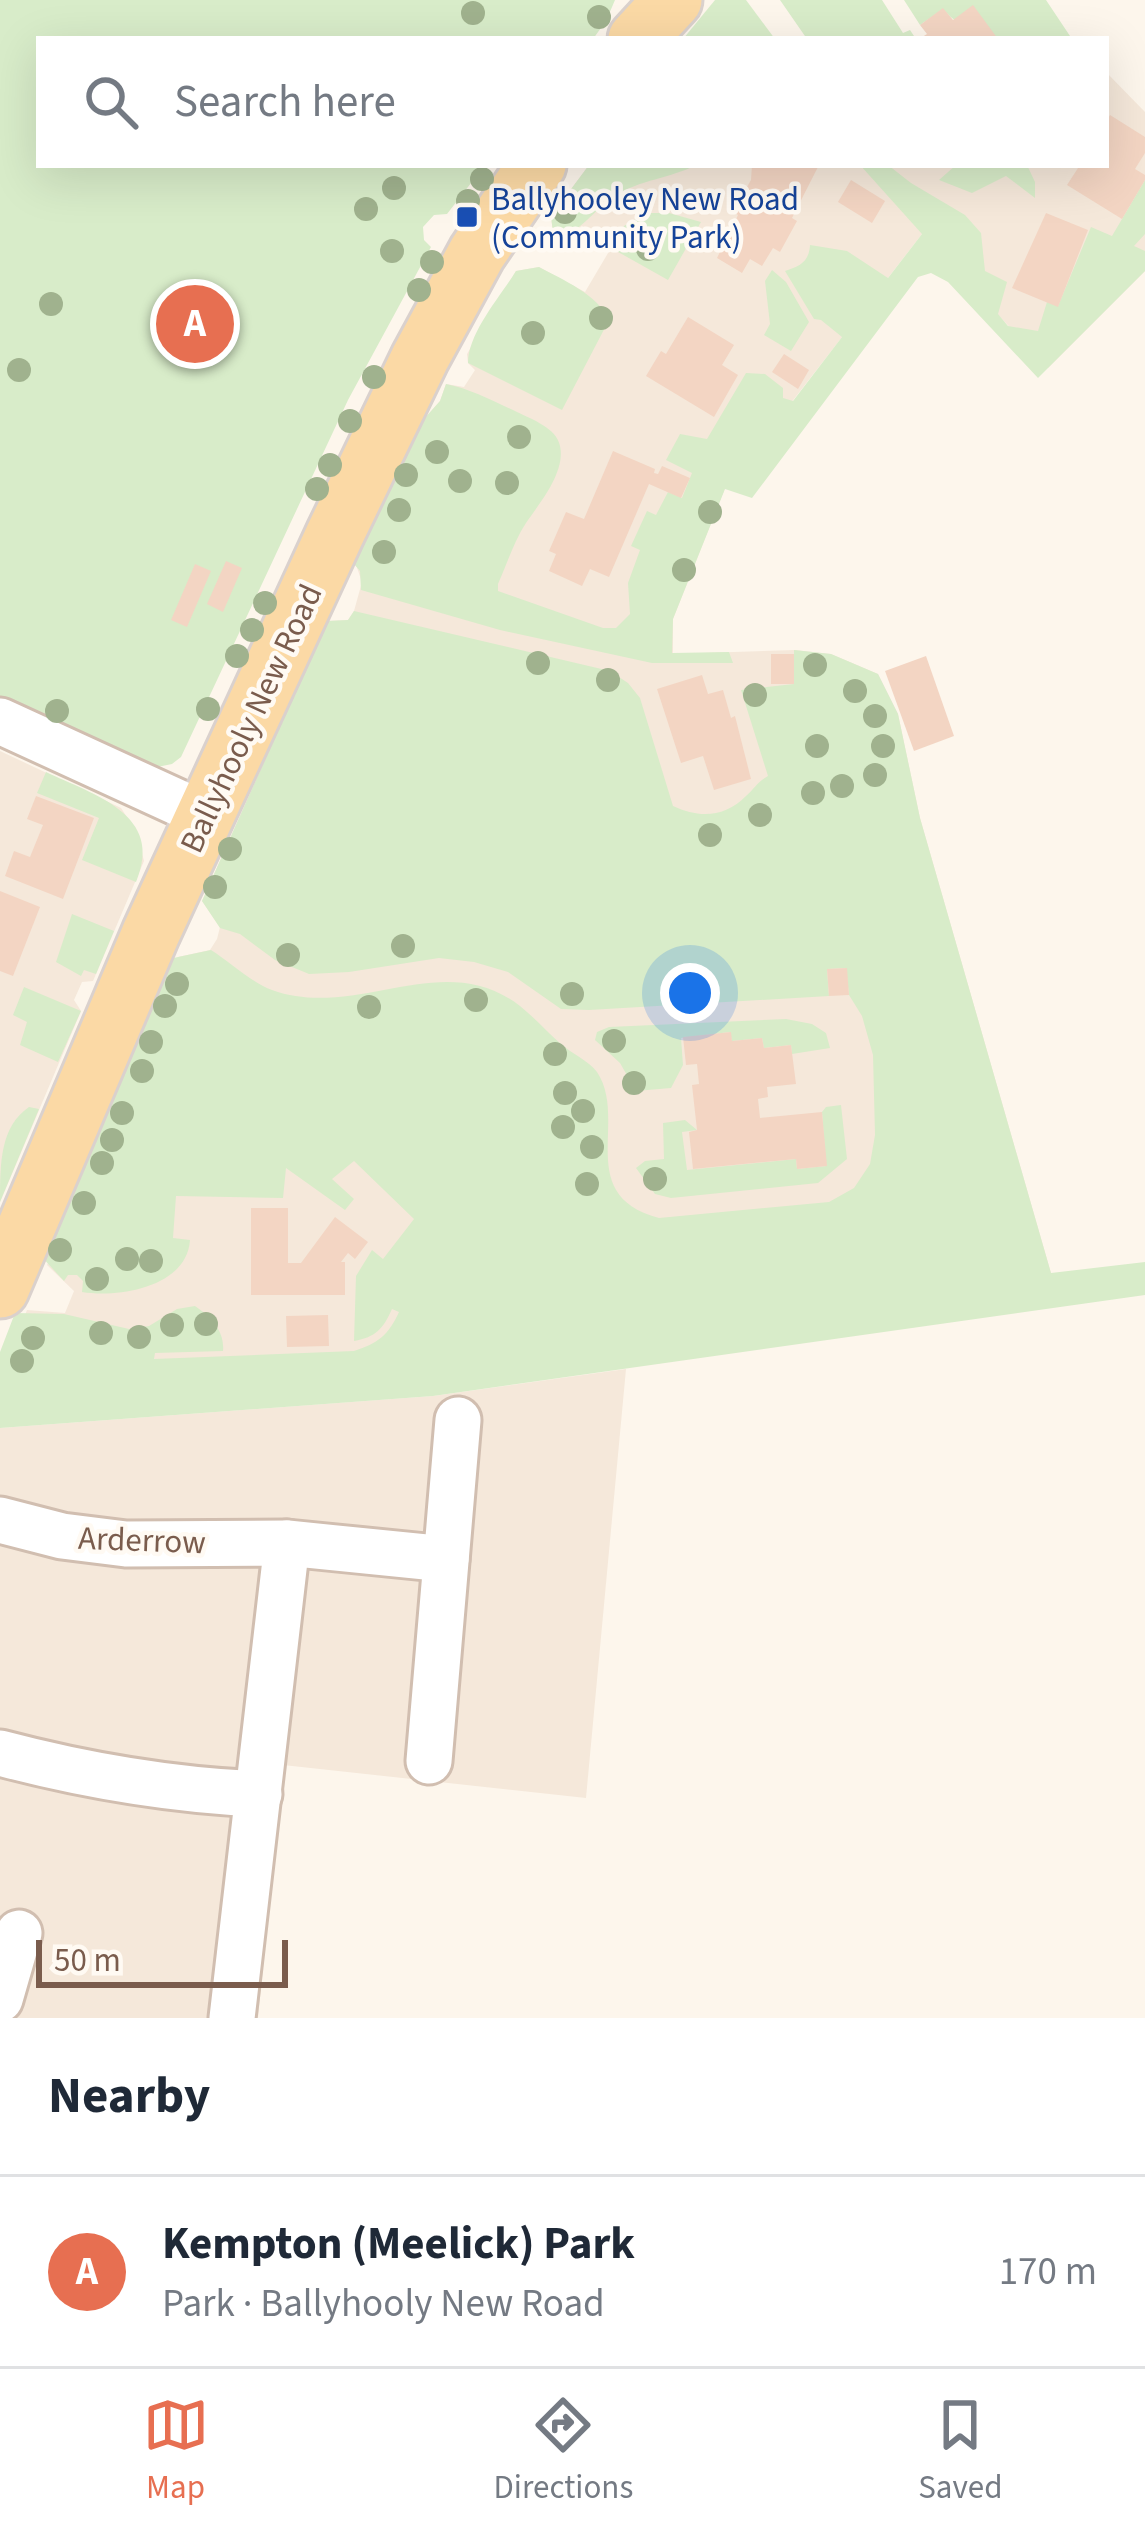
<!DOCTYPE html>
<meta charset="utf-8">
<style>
body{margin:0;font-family:"Source Sans 3",sans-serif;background:#f6f6f7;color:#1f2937}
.scale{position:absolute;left:36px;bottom:30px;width:252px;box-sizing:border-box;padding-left:12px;border:6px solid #7a5c4d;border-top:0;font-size:33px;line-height:42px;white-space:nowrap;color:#7a5c4d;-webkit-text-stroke:9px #fffaf3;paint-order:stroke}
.you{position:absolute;left:690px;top:993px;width:42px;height:42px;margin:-30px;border:9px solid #fff;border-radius:50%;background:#1a73e8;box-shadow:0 0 0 18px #1a73e833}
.badge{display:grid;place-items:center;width:78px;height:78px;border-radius:50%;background:#e76f51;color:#fff;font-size:39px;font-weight:700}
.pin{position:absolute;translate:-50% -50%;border:6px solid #fff;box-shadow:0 3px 12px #0006}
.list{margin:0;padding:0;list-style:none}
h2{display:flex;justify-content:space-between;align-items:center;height:156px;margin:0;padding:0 48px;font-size:51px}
h2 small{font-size:39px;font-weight:400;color:#747a83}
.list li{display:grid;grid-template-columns:78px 1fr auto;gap:36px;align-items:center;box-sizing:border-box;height:192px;padding:0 48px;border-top:3px solid #e0e1e3}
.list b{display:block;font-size:45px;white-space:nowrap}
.list p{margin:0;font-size:39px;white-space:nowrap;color:#747a83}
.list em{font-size:39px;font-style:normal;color:#747a83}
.icon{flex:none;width:66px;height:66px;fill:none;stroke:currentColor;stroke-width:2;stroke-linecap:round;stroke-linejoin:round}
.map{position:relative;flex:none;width:1145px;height:2018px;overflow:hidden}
.search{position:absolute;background:#fff;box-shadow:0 12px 48px #0002;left:36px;right:36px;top:36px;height:132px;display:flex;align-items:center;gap:30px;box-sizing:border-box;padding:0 42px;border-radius:0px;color:#747a83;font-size:45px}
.sheet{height:348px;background:#fff}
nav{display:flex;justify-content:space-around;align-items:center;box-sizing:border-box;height:168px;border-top:3px solid #e0e1e3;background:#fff;font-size:33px;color:#747a83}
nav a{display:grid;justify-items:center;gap:6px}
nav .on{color:#e76f51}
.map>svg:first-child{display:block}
.residential{fill:#f5e8da}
.green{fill:#d8ecc9}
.building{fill:#f3d5c3}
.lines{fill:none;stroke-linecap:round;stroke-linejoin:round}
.minor-casing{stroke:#d1beb0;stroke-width:51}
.major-casing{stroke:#dad1cd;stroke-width:63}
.minor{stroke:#fff;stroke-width:45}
.major{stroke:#fbd9a5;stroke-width:57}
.tree{fill:#a0b28e}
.transit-dot{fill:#1a4fb4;stroke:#fffaf3;stroke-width:4.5}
.labels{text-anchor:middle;stroke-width:9;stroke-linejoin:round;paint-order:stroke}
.transit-label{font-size:33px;fill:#164399;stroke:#fffaf3;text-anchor:start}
.street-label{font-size:33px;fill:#7a5c4d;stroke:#fffaf3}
</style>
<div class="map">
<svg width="1145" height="2018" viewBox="0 0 1145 2018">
<rect width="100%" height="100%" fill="#fdf6ec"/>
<g class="residential">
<path d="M1106,72L1145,112V271L1048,368L922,234L725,488L673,619V654L795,650L831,654L878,674L898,714L920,818L1051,1273L430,1366L0,1380L27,1310L65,1313L74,1291L47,1265L178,957L210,950L217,939L220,927L202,901L327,621L348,620L354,611L362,582L356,565L424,419L440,401L446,384L464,387L475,370L468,363L467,354L516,271L539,267L585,292L611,248L582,226L554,242L551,216L589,165H1106Z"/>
<path d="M0,751L121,808L136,831L144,861L93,981L82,982L74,1000L81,1011L0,1202Z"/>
<path d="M626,1369L586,1798L283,1765L258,2018H0V1428L433,1396Z"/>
</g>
<g class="green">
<path d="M0,0H615L606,21L593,39H39V165H485L447,214L434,215L423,227L424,240L431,247L348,400L181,757L172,764L147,769L0,701Z"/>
<path d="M715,0H746L775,39H683Z"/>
<path d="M780,0H882L903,33L910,30L916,39H807Z"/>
<path d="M904,0H1046L1072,39C1028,39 974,46 943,9L920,25Z"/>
<path d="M589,165H696C669,179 641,179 615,196C593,211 580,232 554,242L551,216Z"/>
<path d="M860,165H888L911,183L965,215L981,233L985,271L1007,282L998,314L1008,326L1038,331L1047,302L1058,306L1091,227L1112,236L1145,180V234L1134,246L1145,251V271L1038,378L948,282L931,273L918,277L752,498L725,489L673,619L672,653L729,652L733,663H652L500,630L361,590L360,571L348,557L415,416L424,419L440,401L446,384C471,389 493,401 517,412C531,419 557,428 560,446C566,472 539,504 526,523C514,541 507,564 498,584V591L603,628H616L630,614L628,583L640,550L631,546L647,511L656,515L668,492L682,498L692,473L666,460L680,434L707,439L746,373L765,374L783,388V398L793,401L842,337L821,320L814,319L785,271C800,266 809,262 810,245L847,251L888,278L922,234Z"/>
<path d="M956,165H1027L1035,182V198L1006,176L972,193L939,180Z"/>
<path d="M646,213H669L701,222L668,280L611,248L624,226Z"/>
<path d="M539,267C563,280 597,294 609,320L562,410L468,363C468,333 500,297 516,271Z"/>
<path d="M772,270L786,282L809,322L791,351L764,335L770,324L765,281Z"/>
<path d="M354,611L610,671L628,683L640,698L673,806C699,818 724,818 746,796C755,788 757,782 768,776L741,690L794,684V650L831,654L878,674L898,714L920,818L1051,1273L1145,1262V1295L433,1396L0,1428V1352L15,1313L64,1314L129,1329L149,1326L177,1309L195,1306C211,1317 225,1331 223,1351L155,1353L154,1359L354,1351C378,1343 388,1336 399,1312L392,1309C383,1329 376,1337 354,1341L356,1276L372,1250L383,1259L414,1219L354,1161L332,1179L354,1199L345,1210L286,1168L283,1198L176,1196L173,1238L190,1240C187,1287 119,1298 82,1292L83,1281L77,1275H68L64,1281L40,1255L164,960L211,950C230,962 251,982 272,990C357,1021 443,946 520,1006C535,1018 547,1032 561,1044C571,1053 589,1061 597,1072C629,1120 573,1195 659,1218L829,1202L854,1188L870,1164L875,1135L873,1055L862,1016L849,995L846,968L827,969L829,996L589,1010L561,1009L508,972L474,962L439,958L349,972L309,974L275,960L240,934L220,928L202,901L327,621L348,620Z"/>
<path d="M46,772C94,795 165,814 136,882L82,860L99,818L37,793Z"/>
<path d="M72,914L114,931L96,974L84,970L81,976L56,962Z"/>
<path d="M24,987L81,1011L58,1062L20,1045L27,1022L13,1015Z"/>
<path d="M786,1019L812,1024L826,1033L830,1048L792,1054L791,1045L764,1048L762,1038L732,1041L730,1032L681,1038L683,1065L671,1088L636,1091L620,1063L595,1040L597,1032L609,1027Z"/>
<path d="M841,1105L847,1159L818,1183L671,1198L655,1194L636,1168L645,1161L664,1159L663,1123L685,1120L697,1130L682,1132L687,1170L796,1159L797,1169L826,1166L822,1112L826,1107Z"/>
<path d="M29,1107L39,1109L0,1202C0,1163 0,1127 29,1107Z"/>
</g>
<g class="building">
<path d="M973,5L998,39H919L927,34L920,25L943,8L953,20Z"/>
<path d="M1110,115L1145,137V153L1135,169L1145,175V180L1122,219L1067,185L1080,165H1106V122Z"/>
<path d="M752,165H819L792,218L797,221L780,252L773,248L762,266L750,259L742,273L717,258L738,215L733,211L751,180Z"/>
<path d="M851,180L885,201L872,223L838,202Z"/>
<path d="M1046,213L1088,230L1058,307L1012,288Z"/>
<path d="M688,317L734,345L722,365L738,375L714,417L646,376L661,351L666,354Z"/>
<path d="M784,354L809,370L798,389L772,372Z"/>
<path d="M613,451L655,469L654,473L658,474L662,466L690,478L681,498L649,484L609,577L590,569L582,586L549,571L556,554L549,551L566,512L584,519Z"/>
<path d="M226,561L242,568L223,612L207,604Z"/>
<path d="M195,564L211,571L187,627L171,620Z"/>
<rect x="771" y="654" width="23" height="30"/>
<path d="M926,656L954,736L914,751L885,671Z"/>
<path d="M702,675L708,694L723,690L731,718L735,716L751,779L714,790L703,756L681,763L657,689Z"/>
<path d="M36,796L94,818L63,899L5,876L14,851L30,857L43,825L27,819Z"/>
<path d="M0,891L40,907L13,976L0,971Z"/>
<path d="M847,968L849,995L829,996L827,969Z"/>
<path d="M731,1032L732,1041L762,1038L764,1048L791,1045L796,1084L767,1087L768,1097L758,1099L760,1118L822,1112L827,1166L797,1169L796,1159L693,1169L689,1132L697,1130L692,1085L699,1084L697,1064L686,1065L683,1037Z"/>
<path d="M251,1208H288V1263H301L335,1217L368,1242L355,1259L348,1253L341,1262H345V1295H251Z"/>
<path d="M328,1315L329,1346L287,1347L286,1316Z"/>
</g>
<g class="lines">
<g class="minor-casing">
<g id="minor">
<path d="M0,721L205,815"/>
<path d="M0,1520L62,1536L126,1544L287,1543L446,1559"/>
<path d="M0,1753C87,1776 169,1790 259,1794"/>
<path d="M429,1761L458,1420"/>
<path d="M0,1999L19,1933"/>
<path d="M232,2018L287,1543"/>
</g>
</g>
<g class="major-casing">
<g id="major">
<path d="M637,39L673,0"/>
<path d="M0,1289L151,933L335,534L420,358L477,253L537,165"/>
</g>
</g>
<use href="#minor" class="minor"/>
<use href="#major" class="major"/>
</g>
<g class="tree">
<circle cx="473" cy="13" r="12"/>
<circle cx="599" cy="17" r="12"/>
<circle cx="482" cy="179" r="12"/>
<circle cx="394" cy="188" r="12"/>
<circle cx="468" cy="201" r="12"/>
<circle cx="366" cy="209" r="12"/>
<circle cx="565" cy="212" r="12"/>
<circle cx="648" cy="249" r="12"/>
<circle cx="392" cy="251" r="12"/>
<circle cx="432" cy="262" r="12"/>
<circle cx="419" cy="290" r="12"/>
<circle cx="51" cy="304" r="12"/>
<circle cx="601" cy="318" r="12"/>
<circle cx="533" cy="333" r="12"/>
<circle cx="19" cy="370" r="12"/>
<circle cx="374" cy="377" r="12"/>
<circle cx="350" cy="421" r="12"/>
<circle cx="519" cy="437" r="12"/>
<circle cx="437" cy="452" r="12"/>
<circle cx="330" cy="465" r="12"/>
<circle cx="406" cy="475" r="12"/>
<circle cx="460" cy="481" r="12"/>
<circle cx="507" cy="483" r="12"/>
<circle cx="317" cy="489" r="12"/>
<circle cx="399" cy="510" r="12"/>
<circle cx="710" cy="512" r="12"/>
<circle cx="384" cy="552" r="12"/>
<circle cx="684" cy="570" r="12"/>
<circle cx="265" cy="603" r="12"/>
<circle cx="252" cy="630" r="12"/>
<circle cx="237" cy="656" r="12"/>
<circle cx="538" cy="663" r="12"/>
<circle cx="815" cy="665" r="12"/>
<circle cx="608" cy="680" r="12"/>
<circle cx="855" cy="691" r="12"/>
<circle cx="755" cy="695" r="12"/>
<circle cx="208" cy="709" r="12"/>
<circle cx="57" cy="711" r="12"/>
<circle cx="875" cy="716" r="12"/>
<circle cx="817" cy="746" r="12"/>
<circle cx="883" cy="746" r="12"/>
<circle cx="875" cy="775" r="12"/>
<circle cx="842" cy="786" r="12"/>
<circle cx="813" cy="793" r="12"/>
<circle cx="760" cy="815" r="12"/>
<circle cx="710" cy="835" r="12"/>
<circle cx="230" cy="849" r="12"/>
<circle cx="215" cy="887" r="12"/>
<circle cx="403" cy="946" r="12"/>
<circle cx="288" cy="955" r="12"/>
<circle cx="177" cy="984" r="12"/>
<circle cx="572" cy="994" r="12"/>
<circle cx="476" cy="1000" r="12"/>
<circle cx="165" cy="1006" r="12"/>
<circle cx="369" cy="1007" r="12"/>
<circle cx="614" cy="1041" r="12"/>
<circle cx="151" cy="1042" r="12"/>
<circle cx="555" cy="1054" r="12"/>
<circle cx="142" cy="1071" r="12"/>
<circle cx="634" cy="1083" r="12"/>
<circle cx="565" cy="1093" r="12"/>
<circle cx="583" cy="1111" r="12"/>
<circle cx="122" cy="1113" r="12"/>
<circle cx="563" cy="1127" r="12"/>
<circle cx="112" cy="1140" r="12"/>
<circle cx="592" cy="1147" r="12"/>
<circle cx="102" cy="1163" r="12"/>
<circle cx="655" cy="1179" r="12"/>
<circle cx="587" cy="1184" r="12"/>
<circle cx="84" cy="1203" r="12"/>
<circle cx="60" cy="1250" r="12"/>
<circle cx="127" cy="1259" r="12"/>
<circle cx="151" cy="1261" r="12"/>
<circle cx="97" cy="1279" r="12"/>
<circle cx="206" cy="1324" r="12"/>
<circle cx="172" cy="1325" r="12"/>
<circle cx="101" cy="1333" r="12"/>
<circle cx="139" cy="1337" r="12"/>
<circle cx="33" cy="1338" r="12"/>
<circle cx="22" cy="1361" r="12"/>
</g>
<rect class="transit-dot" x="455" y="205" width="24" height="24" rx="6"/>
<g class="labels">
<g class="transit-label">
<text x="491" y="210">Ballyhooley New Road<tspan x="491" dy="38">(Community Park)</tspan></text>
</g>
<g class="street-label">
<text transform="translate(250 718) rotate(-65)" y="12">Ballyhooly New Road</text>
<text transform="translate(142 1539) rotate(2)" y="12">Arderrow</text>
</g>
</g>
</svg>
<div class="scale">50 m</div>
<div class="you"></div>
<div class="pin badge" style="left:195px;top:324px">A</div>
<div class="search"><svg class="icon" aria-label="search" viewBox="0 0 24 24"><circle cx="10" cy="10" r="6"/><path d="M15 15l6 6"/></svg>Search here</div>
</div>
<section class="sheet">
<h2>Nearby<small></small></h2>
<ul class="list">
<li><span class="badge">A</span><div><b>Kempton (Meelick) Park</b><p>Park · Ballyhooly New Road</p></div><em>170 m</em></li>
</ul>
</section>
<nav>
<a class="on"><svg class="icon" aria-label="map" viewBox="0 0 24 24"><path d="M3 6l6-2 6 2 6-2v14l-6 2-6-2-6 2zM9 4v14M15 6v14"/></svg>Map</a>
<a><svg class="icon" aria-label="directions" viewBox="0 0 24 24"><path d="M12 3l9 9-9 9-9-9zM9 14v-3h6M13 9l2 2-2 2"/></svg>Directions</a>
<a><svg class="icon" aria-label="saved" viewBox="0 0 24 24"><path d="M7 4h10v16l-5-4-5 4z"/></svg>Saved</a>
</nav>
